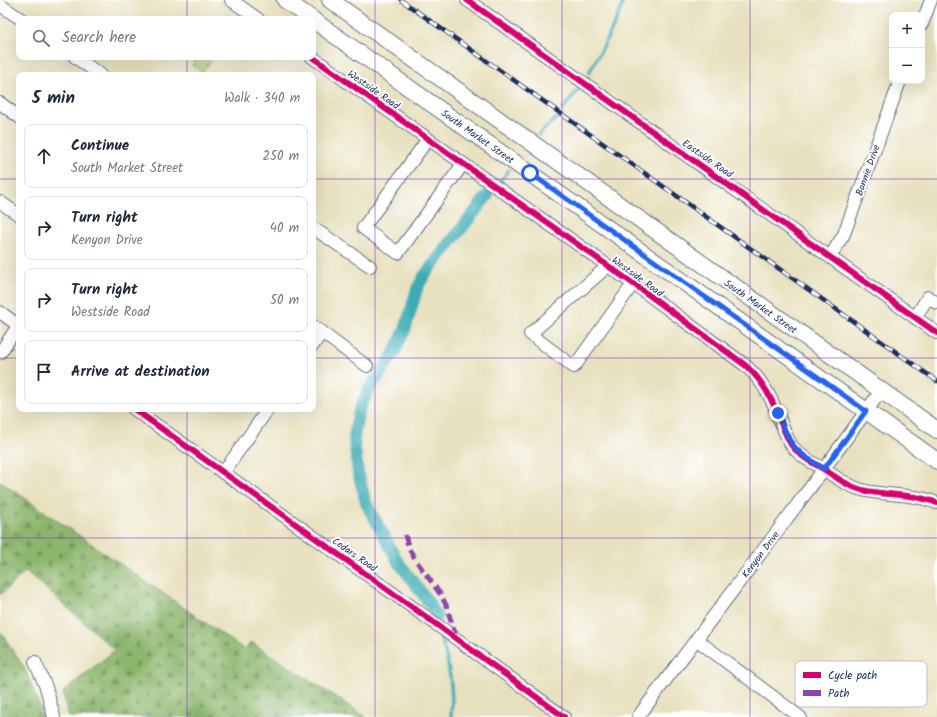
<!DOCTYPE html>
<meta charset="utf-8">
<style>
body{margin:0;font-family:Kalam,sans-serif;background:#f2f2f3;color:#1f2937}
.controls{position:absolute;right:12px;top:12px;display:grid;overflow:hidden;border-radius:8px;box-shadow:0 4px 16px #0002}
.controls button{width:36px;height:36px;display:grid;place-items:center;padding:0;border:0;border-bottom:1px solid #e0e1e3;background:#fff;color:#1f2937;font:20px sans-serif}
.stop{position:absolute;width:12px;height:12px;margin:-9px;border:3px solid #2563eb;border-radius:50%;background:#fff}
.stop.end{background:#2563eb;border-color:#fff;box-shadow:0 1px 4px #0008}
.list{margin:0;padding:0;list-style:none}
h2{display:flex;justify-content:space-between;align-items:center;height:52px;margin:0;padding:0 16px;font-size:17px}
h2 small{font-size:13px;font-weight:400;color:#747a83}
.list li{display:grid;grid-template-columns:26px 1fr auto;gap:12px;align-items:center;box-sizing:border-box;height:64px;margin:0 8px 8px;padding:0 8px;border:1px solid #e0e1e3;border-radius:8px}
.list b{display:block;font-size:15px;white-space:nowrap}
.list p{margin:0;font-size:13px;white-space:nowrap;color:#747a83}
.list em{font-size:13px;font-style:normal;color:#747a83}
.icon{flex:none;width:22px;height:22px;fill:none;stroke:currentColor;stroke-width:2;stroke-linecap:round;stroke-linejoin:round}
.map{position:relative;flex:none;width:937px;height:717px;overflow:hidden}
.search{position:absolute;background:#fff;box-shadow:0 4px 16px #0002;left:16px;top:16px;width:300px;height:44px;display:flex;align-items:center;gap:10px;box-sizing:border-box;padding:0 14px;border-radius:8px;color:#747a83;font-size:15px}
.panel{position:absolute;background:#fff;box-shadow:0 4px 16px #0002;left:16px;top:72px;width:300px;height:340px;border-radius:8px}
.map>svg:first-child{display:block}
.green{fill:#b0d47d;stroke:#66826e}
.forest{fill:url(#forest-firs);stroke:#547265}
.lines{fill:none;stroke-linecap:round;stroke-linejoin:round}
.stream{stroke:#3aabb4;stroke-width:3.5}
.canal{stroke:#3aabb4;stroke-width:12}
.minor-casing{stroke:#636d80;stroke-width:14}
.major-casing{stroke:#636d80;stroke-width:18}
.minor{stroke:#fff;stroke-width:12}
.major{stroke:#fff;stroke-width:16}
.rail-casing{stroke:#1b2f5e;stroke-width:4.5}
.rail{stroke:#fff;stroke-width:3;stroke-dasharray:9;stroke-linecap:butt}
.quiet{stroke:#8e44ad;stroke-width:5;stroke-dasharray:10 5;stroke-linecap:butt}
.cycleway-casing{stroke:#fff;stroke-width:8}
.cycleway{stroke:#d6006c;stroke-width:6}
.route{stroke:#2563eb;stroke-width:5}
.grid{fill:none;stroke:#7b2cbf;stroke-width:1;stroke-opacity:0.55}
.labels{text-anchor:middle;stroke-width:4;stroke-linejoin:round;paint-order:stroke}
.street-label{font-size:10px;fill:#1b2f5e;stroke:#fff}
.key{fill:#fff;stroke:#bbc1cf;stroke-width:1}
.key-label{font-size:11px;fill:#1b2f5e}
</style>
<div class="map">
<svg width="937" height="717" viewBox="0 0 937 717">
<defs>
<pattern id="forest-firs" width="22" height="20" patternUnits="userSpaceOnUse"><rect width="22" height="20" fill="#8cb66c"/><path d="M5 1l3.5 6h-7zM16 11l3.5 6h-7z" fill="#72945c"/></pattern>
</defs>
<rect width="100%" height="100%" fill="#fff"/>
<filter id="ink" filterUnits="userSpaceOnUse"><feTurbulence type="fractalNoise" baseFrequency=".025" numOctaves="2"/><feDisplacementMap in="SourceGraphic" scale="8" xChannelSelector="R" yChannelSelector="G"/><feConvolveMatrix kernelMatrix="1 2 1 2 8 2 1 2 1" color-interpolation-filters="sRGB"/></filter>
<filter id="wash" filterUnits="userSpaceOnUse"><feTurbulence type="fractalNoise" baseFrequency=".012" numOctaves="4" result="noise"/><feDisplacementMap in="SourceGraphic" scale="16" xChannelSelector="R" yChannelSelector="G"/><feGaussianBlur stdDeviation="0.9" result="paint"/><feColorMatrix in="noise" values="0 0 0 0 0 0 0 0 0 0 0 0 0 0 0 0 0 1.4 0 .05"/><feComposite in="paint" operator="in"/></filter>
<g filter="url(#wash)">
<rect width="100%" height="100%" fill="#e8e1bf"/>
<path class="green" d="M197,57H209L212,59L202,72L192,65Z"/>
<g class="forest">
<path d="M0,481L245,650L251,642L366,717H69L63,692L115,650L26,571L0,595Z"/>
<path d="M0,631L24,667L44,717H0Z"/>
</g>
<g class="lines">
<g class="stream">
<path d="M589,73C602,49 615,26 624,0"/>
<path d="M562,110L578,90"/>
<path d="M538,135L558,117"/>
<path d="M500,181L509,170"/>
<path d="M439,633C449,661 454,688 451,717"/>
</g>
<path class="canal" d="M437,617L430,604L397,560L366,503L358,472L354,441L356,424L360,408L368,391L394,353L405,330L417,289L424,276L488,195"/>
</g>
</g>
<g filter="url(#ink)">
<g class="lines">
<g class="minor-casing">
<g id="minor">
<path d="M231,0L258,19"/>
<path d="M467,0L937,333"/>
<path d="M0,5L21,19"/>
<path d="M922,24L931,0"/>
<path d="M75,57L101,75"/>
<path d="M312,57L638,287L745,365C760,378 770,394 777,413C782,424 785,436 792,446C800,456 811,462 822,468C834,476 847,486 862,490C886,496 913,493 937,503"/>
<path d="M0,103L19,117"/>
<path d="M428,139L363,228L398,253L463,164"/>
<path d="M0,202L19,215"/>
<path d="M313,228L370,266"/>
<path d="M830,257L844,234L900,81"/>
<path d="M608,266L530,334L574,367L633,284"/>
<path d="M0,312L19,326"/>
<path d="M915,318L928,297L937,303"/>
<path d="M313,326L367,366"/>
<path d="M313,345L322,332"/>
<path d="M0,353L18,326"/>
<path d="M134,409L429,619L564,717"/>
<path d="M223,473L268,409"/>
<path d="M697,640L800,717"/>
<path d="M35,662L46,687L54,717"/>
<path d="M638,717L815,481L881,391"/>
</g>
</g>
<g class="major-casing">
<g id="major">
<path d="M285,0L312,19"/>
<path d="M330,0L937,430"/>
<path d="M313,20L937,461"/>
</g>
</g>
<use href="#minor" class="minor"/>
<use href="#major" class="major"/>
<g class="rail-casing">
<path id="rail" d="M401,0L937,381"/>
</g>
<use href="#rail" class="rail"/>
<path class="quiet" d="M405,535L409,549L417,562L441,595L446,605L456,637"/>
<g class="cycleway-casing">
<g id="cycleway">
<path d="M467,0L937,333"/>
<path d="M312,57L638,287L745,365C760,378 770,394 777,413C782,424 785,436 792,446C800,456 811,462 822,468C834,476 847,486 862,490C886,496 913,493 937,503"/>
<path d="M134,409L429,619L564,717"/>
</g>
</g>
<use href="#cycleway" class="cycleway"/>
</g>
</g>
<g class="lines" filter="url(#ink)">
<path class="route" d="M530,173L866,411L824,469C794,451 790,446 778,413"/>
</g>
<path class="grid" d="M187,0V19M375,0V717M562,0V717M750,0V717M187,57V75M0,179H19M313,179H937M0,358H19M313,358H937M187,409V717M0,538H937"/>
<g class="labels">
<g class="street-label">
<text transform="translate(374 89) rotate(35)" y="4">Westside Road</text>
<text transform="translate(478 136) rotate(35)" y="4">South Market Street</text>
<text transform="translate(708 158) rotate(35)" y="4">Eastside Road</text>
<text transform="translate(867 170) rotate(-70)" y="4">Bonnie Drive</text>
<text transform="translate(638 276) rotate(36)" y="4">Westside Road</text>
<text transform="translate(761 306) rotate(35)" y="4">South Market Street</text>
<text transform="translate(355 554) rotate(35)" y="4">Cedars Road</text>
<text transform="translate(760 554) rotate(-53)" y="4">Kenyon Drive</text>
</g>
</g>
<rect x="795" y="661" width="132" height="46" rx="6" class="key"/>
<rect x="803" y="672" width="18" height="6" fill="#d6006c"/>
<rect x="803" y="690" width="18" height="6" fill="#8e44ad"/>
<g class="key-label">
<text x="828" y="679">Cycle path</text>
<text x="828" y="697">Path</text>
</g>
</svg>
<div class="controls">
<button>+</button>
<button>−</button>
</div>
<div class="stop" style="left:530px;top:173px"></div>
<div class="stop end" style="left:778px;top:413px"></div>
<div class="search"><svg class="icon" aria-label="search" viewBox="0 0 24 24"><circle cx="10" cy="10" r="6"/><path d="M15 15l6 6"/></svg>Search here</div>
<section class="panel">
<h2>5 min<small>Walk · 340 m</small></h2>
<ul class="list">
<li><svg class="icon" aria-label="ahead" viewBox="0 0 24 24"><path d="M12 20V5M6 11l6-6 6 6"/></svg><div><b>Continue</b><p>South Market Street</p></div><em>250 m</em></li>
<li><svg class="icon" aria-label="right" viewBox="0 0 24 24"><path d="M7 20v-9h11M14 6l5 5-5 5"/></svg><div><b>Turn right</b><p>Kenyon Drive</p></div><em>40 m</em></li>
<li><svg class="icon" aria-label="right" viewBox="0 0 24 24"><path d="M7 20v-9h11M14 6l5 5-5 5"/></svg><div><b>Turn right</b><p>Westside Road</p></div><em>50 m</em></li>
<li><svg class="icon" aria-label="arrive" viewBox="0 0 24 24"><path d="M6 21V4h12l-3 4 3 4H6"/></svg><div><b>Arrive at destination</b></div></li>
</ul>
</section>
</div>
